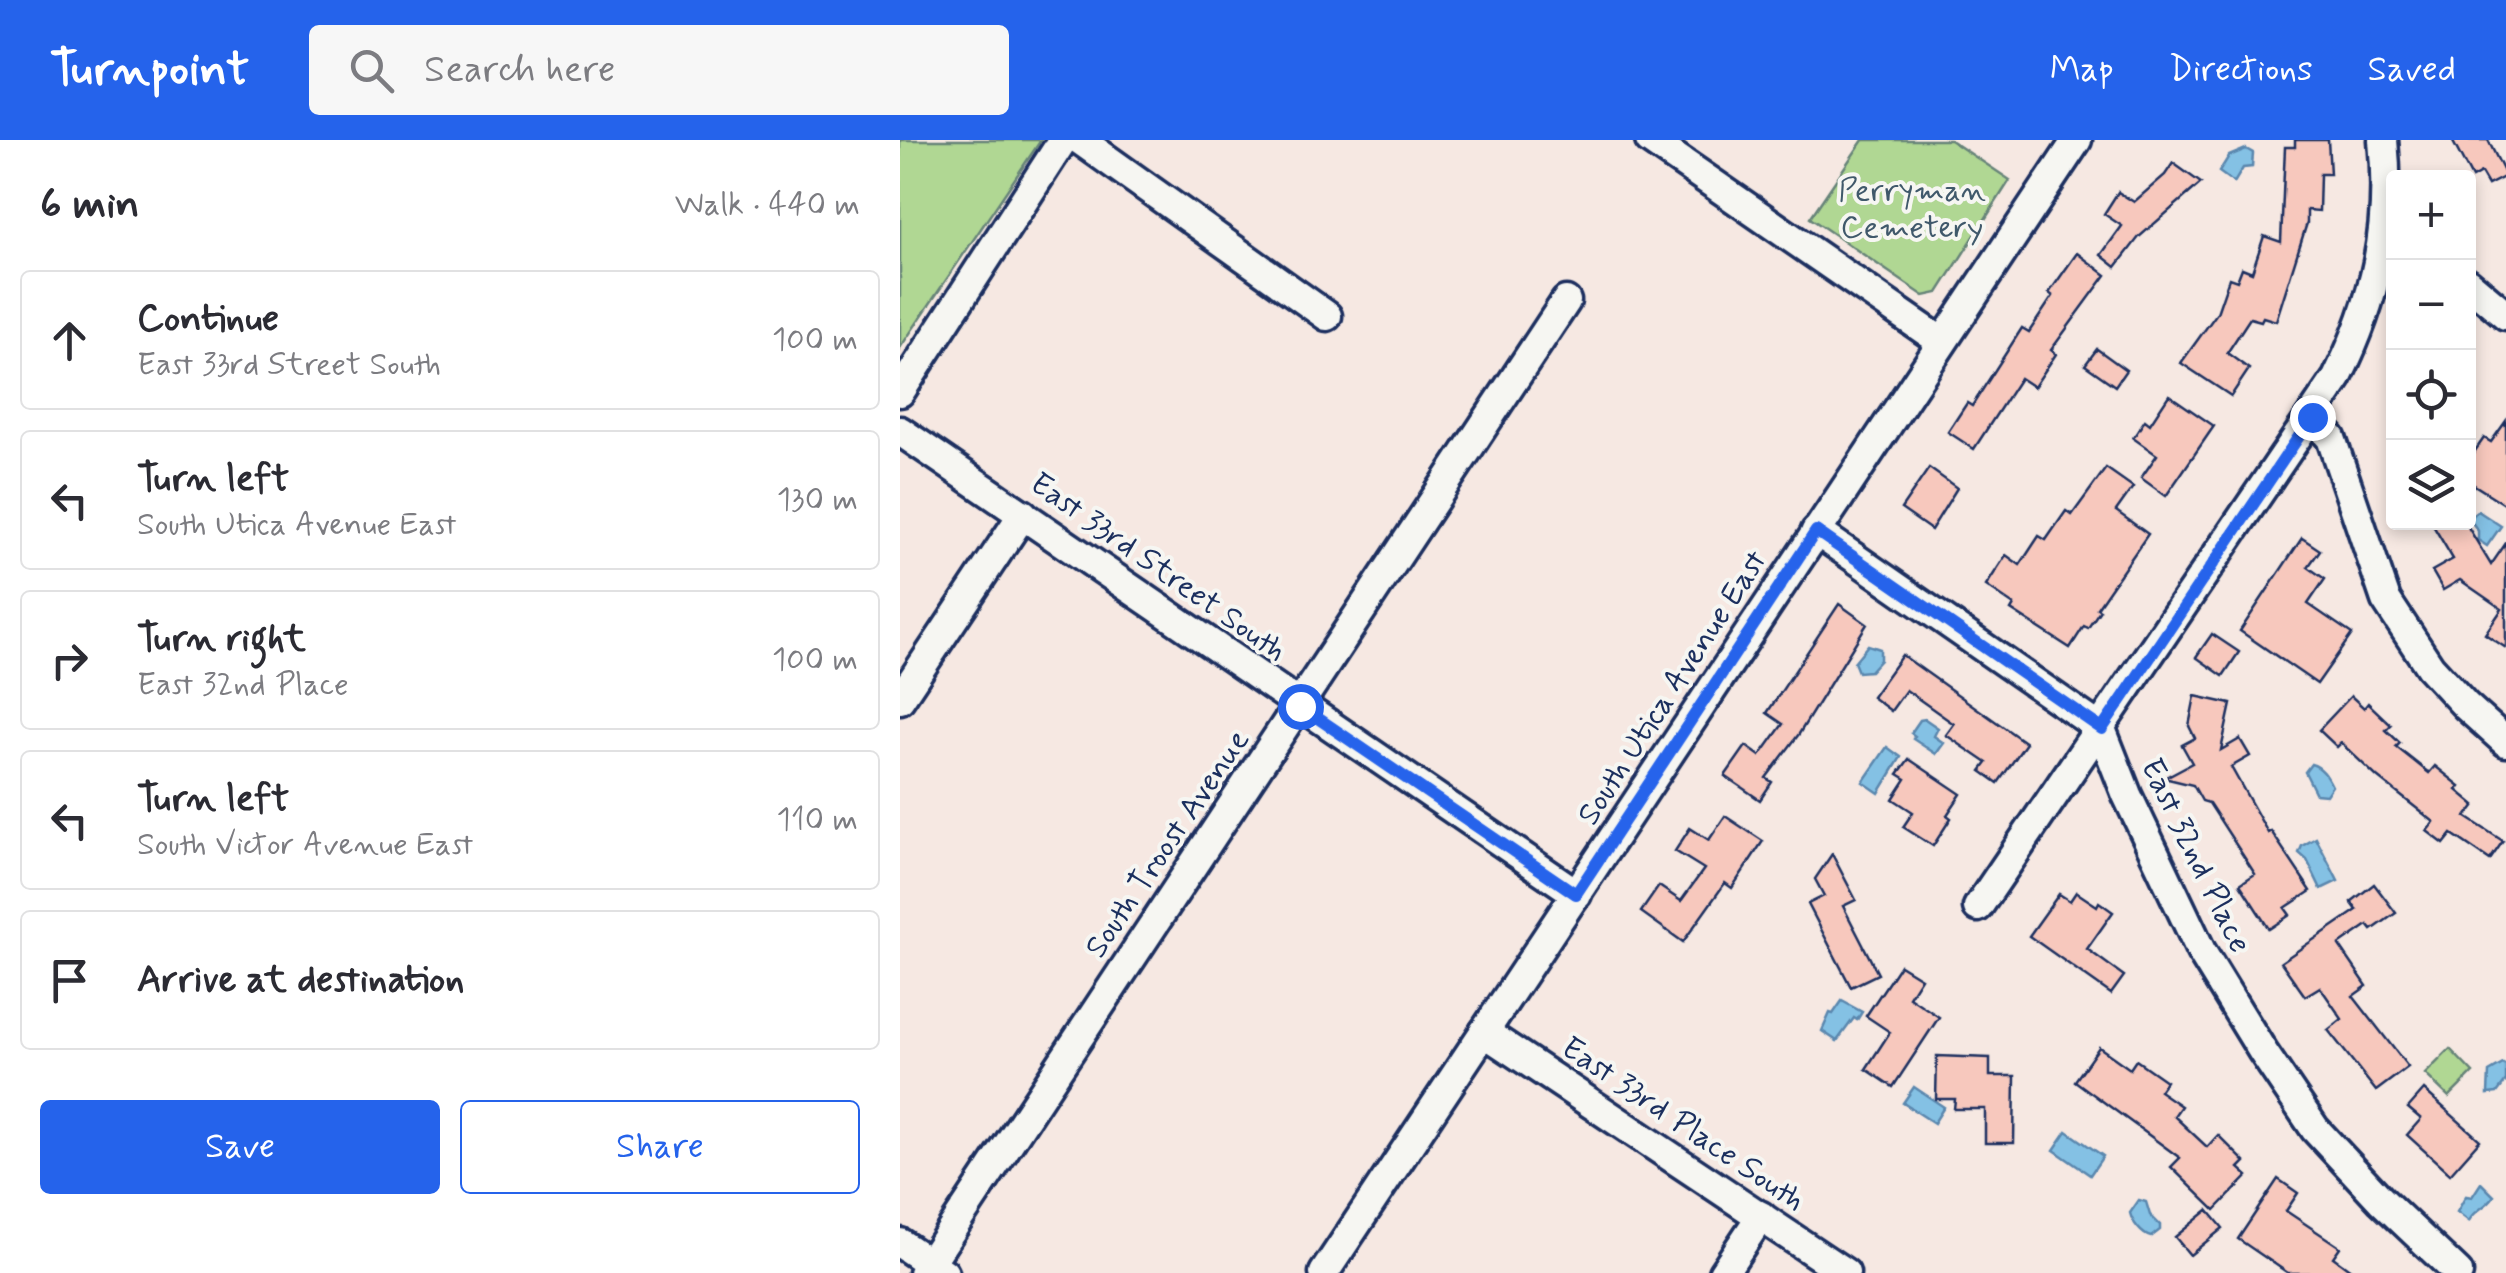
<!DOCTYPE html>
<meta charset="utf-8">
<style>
body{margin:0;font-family:Mynerve,sans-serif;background:#f7f7f7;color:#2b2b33}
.controls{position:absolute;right:30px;top:30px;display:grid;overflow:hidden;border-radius:10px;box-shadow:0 5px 15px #0003}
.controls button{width:90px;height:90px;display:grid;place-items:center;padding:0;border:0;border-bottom:2px solid #e1e1e2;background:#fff;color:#2b2b33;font:50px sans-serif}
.stop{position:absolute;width:30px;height:30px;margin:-22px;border:8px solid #2563eb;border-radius:50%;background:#fff}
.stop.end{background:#2563eb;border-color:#fff;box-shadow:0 2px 10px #0008}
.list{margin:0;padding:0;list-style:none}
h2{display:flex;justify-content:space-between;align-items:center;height:130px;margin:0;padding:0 40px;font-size:42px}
h2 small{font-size:32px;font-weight:400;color:#7c7c81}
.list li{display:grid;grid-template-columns:65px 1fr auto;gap:30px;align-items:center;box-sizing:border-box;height:140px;margin:0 20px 20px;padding:0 20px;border:2px solid #e1e1e2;border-radius:10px}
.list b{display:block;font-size:38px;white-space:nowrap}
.list p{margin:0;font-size:32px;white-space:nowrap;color:#7c7c81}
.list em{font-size:32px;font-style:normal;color:#7c7c81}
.actions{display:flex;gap:20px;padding:30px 40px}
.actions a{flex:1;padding:22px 0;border:2px solid #2563eb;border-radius:10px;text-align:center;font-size:35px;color:#2563eb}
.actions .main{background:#2563eb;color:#fff}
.icon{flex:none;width:55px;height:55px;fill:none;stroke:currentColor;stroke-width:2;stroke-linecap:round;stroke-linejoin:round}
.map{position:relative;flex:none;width:1606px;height:1133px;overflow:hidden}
header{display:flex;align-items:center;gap:60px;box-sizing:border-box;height:140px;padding:0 50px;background:#2563eb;color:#fff}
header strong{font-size:48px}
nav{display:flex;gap:55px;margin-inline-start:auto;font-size:35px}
.search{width:700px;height:90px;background:#f7f7f7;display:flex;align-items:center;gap:25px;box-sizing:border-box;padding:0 35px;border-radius:10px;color:#7c7c81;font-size:38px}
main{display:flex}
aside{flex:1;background:#fff}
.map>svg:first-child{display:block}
.green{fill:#b0d793;stroke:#668378;stroke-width:2.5}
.water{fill:#84c1e4;stroke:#5a87ae;stroke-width:2.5}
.building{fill:#f7c8bd;stroke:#1b2f5e;stroke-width:2.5}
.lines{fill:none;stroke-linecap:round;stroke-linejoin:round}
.minor-casing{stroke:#1b2f5e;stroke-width:35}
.minor{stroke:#f6f6f2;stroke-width:28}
.route{stroke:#2563eb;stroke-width:12}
.labels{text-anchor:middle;stroke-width:8;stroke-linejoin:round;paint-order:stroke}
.park-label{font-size:32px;fill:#40596b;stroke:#f6f6f2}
.street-label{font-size:32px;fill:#1b2f5e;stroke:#f6f6f2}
</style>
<header>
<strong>Turnpoint</strong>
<div class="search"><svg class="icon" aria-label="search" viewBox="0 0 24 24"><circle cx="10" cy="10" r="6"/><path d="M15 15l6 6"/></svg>Search here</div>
<nav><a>Map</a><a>Directions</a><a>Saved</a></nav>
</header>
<main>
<aside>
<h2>6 min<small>Walk · 440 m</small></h2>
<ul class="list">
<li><svg class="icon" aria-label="ahead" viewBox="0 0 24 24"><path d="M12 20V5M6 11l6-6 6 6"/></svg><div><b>Continue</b><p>East 33rd Street South</p></div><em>100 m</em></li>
<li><svg class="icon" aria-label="left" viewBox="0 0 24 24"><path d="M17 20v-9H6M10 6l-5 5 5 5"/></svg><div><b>Turn left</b><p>South Utica Avenue East</p></div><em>130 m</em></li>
<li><svg class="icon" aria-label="right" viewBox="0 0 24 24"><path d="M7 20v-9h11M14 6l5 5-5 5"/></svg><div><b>Turn right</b><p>East 32nd Place</p></div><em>100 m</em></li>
<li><svg class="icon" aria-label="left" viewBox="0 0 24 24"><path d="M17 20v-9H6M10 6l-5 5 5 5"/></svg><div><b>Turn left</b><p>South Victor Avenue East</p></div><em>110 m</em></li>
<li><svg class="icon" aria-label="arrive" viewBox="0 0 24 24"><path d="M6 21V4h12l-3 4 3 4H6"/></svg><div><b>Arrive at destination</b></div></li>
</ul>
<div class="actions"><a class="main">Save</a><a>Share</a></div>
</aside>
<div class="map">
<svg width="1606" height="1133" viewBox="0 0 1606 1133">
<rect width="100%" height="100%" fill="#f6e8e2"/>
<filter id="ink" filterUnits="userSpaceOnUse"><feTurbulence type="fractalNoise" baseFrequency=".01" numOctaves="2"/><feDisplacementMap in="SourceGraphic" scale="20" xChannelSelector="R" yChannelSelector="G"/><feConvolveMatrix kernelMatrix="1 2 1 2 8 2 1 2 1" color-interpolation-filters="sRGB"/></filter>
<g filter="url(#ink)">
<g class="green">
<path d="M0,0H141L0,208Z"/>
<path d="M963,0H1050L1110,40L1038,153L1024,156L910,78Z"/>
<path d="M1550,909L1573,933L1549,957L1525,934Z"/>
</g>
<g class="water">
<path d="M1346,9L1353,13L1352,27L1343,28L1334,43L1319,32L1329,16Z"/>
<path d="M1578,371L1601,386L1587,406L1578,400V391L1569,378Z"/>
<path d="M968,505L980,509V520L970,531L958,532L954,522Z"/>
<path d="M1025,579L1038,588L1034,596L1044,603L1036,614L1013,599L1015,596L1011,593L1020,580Z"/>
<path d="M987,607L1001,617L979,653L963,642Z"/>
<path d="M1411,624C1422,627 1427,636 1432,646L1426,655L1416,654L1405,632Z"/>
<path d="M1416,698L1438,741L1421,749L1407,720L1399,713L1402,706Z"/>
<path d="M942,861L962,872L957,880L954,878L937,901L922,891L930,873L933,874Z"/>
<path d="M1603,924L1606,926V941L1597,953L1588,954L1589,932Z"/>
<path d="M1014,947L1044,967L1034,983L1003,963Z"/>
<path d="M1167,991L1203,1016L1190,1035L1154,1010Z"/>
<path d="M1581,1043L1594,1056C1586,1068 1575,1069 1569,1081L1557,1072L1566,1056L1572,1057Z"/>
<path d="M1239,1060L1246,1062L1250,1075L1260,1085V1090L1251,1097C1242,1095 1232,1082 1230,1073Z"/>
</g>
<g class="building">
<path d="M1395,0H1428L1430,34H1420L1419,71L1407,70V83L1376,181L1363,177L1361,181L1350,178L1327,213L1349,229L1331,256L1281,223L1317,173L1329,138L1337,141L1342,128L1352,132L1364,96L1381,102L1385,7H1395Z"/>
<path d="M1552,0H1588L1606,36L1588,45L1581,33L1572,38Z"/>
<path d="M1273,23L1301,43L1239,97L1216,127L1201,115L1222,86L1204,74L1218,52L1234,62L1265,35Z"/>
<path d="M1177,113L1206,135L1151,210L1156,214L1134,247L1120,238L1074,309L1048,292L1067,263L1072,266L1122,188L1129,192L1153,156L1149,153Z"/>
<path d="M1197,209L1226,230L1215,246L1185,225Z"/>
<path d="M1269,255L1314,286L1266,356L1241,338L1257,315L1233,298L1245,280L1250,284Z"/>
<path d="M1606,281V365L1568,341V321L1584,298L1591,302Z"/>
<path d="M1029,328L1057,348L1031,390L1001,369Z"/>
<path d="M1206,328L1233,347L1216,371L1248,394L1197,468L1200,470L1188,488L1184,486L1170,508L1111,470L1114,465L1086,446L1106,415L1120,425L1139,396L1146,400L1166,371L1172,375Z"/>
<path d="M1531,382H1565L1591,425L1606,403V508L1585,494L1602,469L1560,440L1543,450L1532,431L1553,419Z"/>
<path d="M1402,398L1420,410L1408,427L1425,439L1408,464L1452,494L1417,544L1340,491Z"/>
<path d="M939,464L967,484L899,594L866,638L872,642L860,660L825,636L846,606L860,616L883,584L867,573Z"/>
<path d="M1312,494L1339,512L1323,536L1296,517Z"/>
<path d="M1002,515L1126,603L1098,643L1081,631L1087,623L1046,595L1054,584L1006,550L991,571L972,557Z"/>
<path d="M1295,556L1331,564L1321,610L1340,599L1350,616L1331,627L1368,693L1371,691L1411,751L1385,768L1390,775L1369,789L1340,744L1355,734L1309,663L1302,661L1293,645L1264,638L1292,623L1282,605L1295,598L1289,586Z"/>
<path d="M1451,556L1464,568L1468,563L1491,585L1486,590L1500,603L1496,607L1529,633L1535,626L1560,646L1557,650L1575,665L1566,677L1603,701L1590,720L1552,694L1544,704L1527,691L1534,682L1477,637L1441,603L1437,607L1419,590Z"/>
<path d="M1009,619L1061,654L1047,675L1051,678L1033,706L1003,687L1013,672L993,659L1006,639L998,634Z"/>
<path d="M825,676L863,701L832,748L825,743L783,802L741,772L759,746L781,761L804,729L775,711L790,688L809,700Z"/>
<path d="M932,714L956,760L943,766L978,834L951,847L908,764L924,756L915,739Z"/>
<path d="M1474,744L1496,773L1472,790L1468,785L1439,805L1467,846L1453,856L1508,927L1476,951L1428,890L1442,879L1420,847L1405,856L1381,822L1457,770L1451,762Z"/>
<path d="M1176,752L1197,766L1199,762L1213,772L1187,809L1224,836L1211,854L1129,796L1159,754L1170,761Z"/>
<path d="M1000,825L1021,838L1009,857L1039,877L993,947L966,929L990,892L966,876Z"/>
<path d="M1199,907L1230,929L1236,920L1266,941L1259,951L1281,966L1274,976L1307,1007L1318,995L1345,1022L1339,1028L1348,1036L1315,1070L1271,1027L1280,1018L1175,941Z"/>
<path d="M1037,916L1090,918V936H1115L1114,1003H1085V969H1054L1055,959H1036Z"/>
<path d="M1524,950L1580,1000L1550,1034L1507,995L1521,979L1508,968Z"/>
<path d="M1378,1039L1398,1053L1386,1071L1440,1107L1433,1117L1455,1133H1388L1338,1099Z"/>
<path d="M1308,1070L1323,1088L1290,1115L1275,1097Z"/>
</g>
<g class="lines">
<g class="minor-casing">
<g id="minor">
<path d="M180,0L427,176"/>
<path d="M750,0L1042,202"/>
<path d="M1568,143L1606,175"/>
<path d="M0,252L163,0"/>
<path d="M1412,277L1431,298L1486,460L1530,527L1566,566L1606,602"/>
<path d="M0,291L677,754"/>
<path d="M916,391L1201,589L1227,655L1301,811L1363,912L1415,989L1481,1060L1558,1133"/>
<path d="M0,559L123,374"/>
<path d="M1078,767L1437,238C1476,159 1492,88 1483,0"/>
<path d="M584,892L945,1133"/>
<path d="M0,1103L44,1133"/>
<path d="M23,1133L666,161"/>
<path d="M424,1133L1177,0"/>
<path d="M823,1133L861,1076"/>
</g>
</g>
<use href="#minor" class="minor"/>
</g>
</g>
<g class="lines" filter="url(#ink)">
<path class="route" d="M400,566L676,754L916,391L1202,589L1412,277"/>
</g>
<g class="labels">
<g class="park-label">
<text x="1012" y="60">Perryman<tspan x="1012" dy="37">Cemetery</tspan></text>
</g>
<g class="street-label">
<text transform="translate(259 426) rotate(35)" y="11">East 33rd Street South</text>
<text transform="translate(771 547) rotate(-57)" y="11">South Utica Avenue East</text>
<text transform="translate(266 703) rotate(-56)" y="11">South Troost Avenue</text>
<text transform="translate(1297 715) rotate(64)" y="11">East 32nd Place</text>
<text transform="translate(784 983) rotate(34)" y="11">East 33rd Place South</text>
</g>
</g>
</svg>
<div class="controls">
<button>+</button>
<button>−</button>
<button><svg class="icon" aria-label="locate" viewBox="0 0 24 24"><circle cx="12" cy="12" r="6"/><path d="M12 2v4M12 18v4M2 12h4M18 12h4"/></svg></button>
<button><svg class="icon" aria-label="layers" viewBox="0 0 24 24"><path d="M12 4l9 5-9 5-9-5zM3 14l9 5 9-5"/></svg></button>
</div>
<div class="stop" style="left:400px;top:566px"></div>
<div class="stop end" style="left:1412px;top:277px"></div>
</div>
</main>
